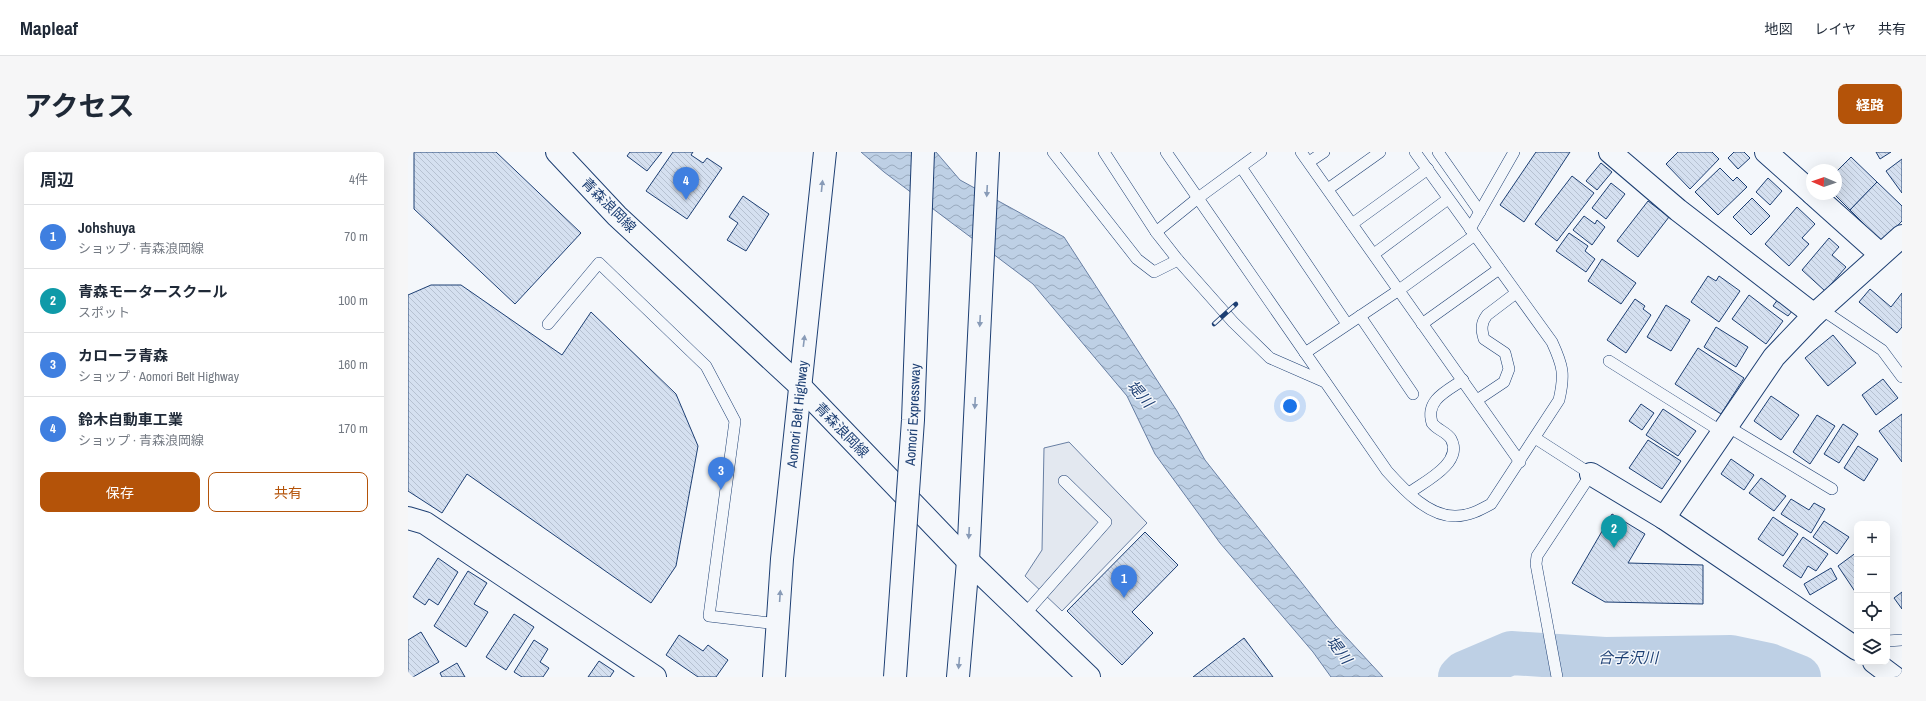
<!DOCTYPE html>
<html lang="ja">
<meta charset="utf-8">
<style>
body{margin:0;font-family:"Archivo Narrow","Noto Sans JP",sans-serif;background:#f6f6f7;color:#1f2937}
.controls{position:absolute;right:12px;bottom:12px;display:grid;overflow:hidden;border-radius:8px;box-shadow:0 4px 16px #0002}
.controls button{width:36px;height:36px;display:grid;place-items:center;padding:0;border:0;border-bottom:1px solid #e0e1e3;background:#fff;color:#1f2937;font:20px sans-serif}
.compass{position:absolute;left:1398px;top:12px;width:36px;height:36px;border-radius:50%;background:#fff;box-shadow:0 4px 16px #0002;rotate:272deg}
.you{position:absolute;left:882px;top:254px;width:14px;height:14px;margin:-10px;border:3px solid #fff;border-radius:50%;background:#1a73e8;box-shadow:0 0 0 6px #1a73e833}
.badge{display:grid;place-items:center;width:26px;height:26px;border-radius:50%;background:#b45309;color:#fff;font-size:13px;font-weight:700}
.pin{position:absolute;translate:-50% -33px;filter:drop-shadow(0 1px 2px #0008)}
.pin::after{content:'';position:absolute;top:21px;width:14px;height:12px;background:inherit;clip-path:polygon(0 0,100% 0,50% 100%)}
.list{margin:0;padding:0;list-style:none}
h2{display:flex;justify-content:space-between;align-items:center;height:52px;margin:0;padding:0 16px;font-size:17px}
h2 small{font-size:13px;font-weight:400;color:#747a83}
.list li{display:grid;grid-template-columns:26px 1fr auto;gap:12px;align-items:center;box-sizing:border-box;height:64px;padding:0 16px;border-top:1px solid #e0e1e3}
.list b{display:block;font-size:15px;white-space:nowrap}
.list p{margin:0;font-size:13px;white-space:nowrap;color:#747a83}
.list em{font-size:13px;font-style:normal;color:#747a83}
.actions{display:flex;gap:8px;padding:12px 16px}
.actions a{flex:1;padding:9px 0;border:1px solid #b45309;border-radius:8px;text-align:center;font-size:14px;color:#b45309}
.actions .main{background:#b45309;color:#fff}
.icon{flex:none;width:22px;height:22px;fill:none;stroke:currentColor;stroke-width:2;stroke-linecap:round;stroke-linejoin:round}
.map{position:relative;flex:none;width:1494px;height:525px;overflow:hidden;border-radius:8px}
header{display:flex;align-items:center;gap:24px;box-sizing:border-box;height:56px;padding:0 20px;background:#fff;border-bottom:1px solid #e0e1e3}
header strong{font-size:19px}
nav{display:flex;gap:22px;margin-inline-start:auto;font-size:14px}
.intro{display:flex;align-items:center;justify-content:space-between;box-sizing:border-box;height:96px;padding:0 24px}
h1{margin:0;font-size:28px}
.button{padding:10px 18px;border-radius:8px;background:#b45309;color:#fff;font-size:14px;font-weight:700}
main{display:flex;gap:24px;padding:0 24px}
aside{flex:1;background:#fff;border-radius:8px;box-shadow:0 4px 16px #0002}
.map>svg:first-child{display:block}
.parking{fill:#e3e8f0;stroke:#687fa3}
.water{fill:url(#water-waves);stroke:#687fa3}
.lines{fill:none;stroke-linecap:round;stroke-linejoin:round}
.river{stroke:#bed0e5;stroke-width:44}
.building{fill:url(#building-back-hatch);stroke:#1d3f73}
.service-casing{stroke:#1d3f73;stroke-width:12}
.minor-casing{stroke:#1d3f73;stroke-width:24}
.primary-casing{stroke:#1d3f73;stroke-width:24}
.trunk-casing{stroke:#1d3f73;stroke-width:24}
.service{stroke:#f4f7fb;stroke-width:11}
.minor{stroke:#f4f7fb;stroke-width:22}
.primary{stroke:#f4f7fb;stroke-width:22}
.trunk{stroke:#f4f7fb;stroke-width:22}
.rail-casing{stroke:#1d3f73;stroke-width:4.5}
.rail{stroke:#f4f7fb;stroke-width:3;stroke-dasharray:9;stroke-linecap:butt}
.motorway-bridge-casing{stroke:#1d3f73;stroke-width:24;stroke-linecap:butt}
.motorway-bridge{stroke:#f4f7fb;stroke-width:22}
.oneway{fill:#889bb7}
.labels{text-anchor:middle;stroke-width:3;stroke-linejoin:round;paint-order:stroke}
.street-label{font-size:14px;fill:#1d3f73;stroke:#f4f7fb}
.water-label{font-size:15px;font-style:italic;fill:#1d3f73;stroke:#f4f7fb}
</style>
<header>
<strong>Mapleaf</strong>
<nav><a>地図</a><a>レイヤ</a><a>共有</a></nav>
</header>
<div class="intro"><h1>アクセス</h1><a class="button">経路</a></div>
<main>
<aside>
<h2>周辺<small>4件</small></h2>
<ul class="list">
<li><span class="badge" style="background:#3f7fe0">1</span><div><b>Johshuya</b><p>ショップ · 青森浪岡線</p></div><em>70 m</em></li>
<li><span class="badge" style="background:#0f9aa8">2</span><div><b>青森モータースクール</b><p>スポット</p></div><em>100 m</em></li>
<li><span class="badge" style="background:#3f7fe0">3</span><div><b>カローラ青森</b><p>ショップ · Aomori Belt Highway</p></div><em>160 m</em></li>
<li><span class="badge" style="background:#3f7fe0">4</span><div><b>鈴木自動車工業</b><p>ショップ · 青森浪岡線</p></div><em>170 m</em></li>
</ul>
<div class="actions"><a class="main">保存</a><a>共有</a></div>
</aside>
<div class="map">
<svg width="1494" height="525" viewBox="0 0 1494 525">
<defs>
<pattern id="water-waves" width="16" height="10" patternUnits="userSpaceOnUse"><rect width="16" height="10" fill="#bed0e5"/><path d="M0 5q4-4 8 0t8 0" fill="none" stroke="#9aaabe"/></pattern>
<pattern id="building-back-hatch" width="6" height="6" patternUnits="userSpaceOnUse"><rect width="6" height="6" fill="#d5e0f0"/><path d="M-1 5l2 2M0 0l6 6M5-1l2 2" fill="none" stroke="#b6c1d1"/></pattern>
</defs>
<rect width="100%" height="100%" fill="#f4f7fb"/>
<path class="parking" d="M661,290L739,371L654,459L617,424L634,398L636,296Z"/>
<path class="water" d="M453,0H528L552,28L656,85L769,259L797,308L927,473L975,525H923L905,500L812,391L747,302L719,244L625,132L476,20Z"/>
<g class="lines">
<path class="river" d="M1052,525L1056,521L1103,501L1197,507L1323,505L1361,513L1391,525"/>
</g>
<g class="building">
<path d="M6,0H88L173,81L107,152L6,57Z"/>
<path d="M222,0H254L239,19L219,4Z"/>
<path d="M265,0H285L283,3L295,11L299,6L314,16L279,67L238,39Z"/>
<path d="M1128,0H1162L1116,70L1092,53Z"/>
<path d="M1270,0H1304L1311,7L1282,37L1258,12Z"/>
<path d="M1326,0H1336L1342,6L1330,17L1320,6Z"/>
<path d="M1468,0H1483L1472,7Z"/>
<path d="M1443,5L1469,30L1442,58L1426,42H1428V20Z"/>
<path d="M1494,7V41L1478,19Z"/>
<path d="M1193,11L1204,20L1189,38L1178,29Z"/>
<path d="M1312,16L1325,29L1329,25L1339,35L1310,63L1287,40Z"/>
<path d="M1164,24L1186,41L1149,89L1127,72Z"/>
<path d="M1360,26L1374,39L1362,53L1348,40Z"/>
<path d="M1469,30L1494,54V69L1474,90L1442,58Z"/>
<path d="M1203,31L1217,42L1198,67L1184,56Z"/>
<path d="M335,44L361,62L338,99L319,88L330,71L321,65Z"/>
<path d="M1344,46L1362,64L1343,83L1325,65Z"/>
<path d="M1240,49L1261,65L1230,105L1209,89Z"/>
<path d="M1389,55L1407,72L1394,86L1401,92L1381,114L1357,92Z"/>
<path d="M1176,64L1187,72L1189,68L1197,75L1184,93L1165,78Z"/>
<path d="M1161,81L1180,94L1177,99L1187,107L1178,120L1148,99Z"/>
<path d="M1421,86L1431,95L1424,103L1438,115L1417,139L1394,118Z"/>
<path d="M1194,107L1228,131L1213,152L1180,129Z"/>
<path d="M1300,124L1308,129L1311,124L1332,139L1311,170L1283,150Z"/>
<path d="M23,133H53L154,203L183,160L268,242L290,294L268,414L243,451L59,322L34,361L0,339V143Z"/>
<path d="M1462,137L1483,155L1494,141V175L1489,181L1451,150Z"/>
<path d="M1341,143L1375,169L1358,192L1324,167Z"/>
<path d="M1227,147L1237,154L1235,157L1243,163L1218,201L1199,188Z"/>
<path d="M1370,147L1385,158L1380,164L1365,154Z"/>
<path d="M1258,153L1282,168L1263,199L1239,185Z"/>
<path d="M1308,175L1340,195L1328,215L1296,195Z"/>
<path d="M1425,183L1448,211L1420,234L1397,206Z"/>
<path d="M1290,196L1336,226L1313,262L1267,232Z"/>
<path d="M1475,227L1490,246L1468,263L1454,243Z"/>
<path d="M1363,244L1391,263L1373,288L1346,269Z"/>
<path d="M1233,252L1246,261L1234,278L1221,269Z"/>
<path d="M1255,257L1288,279L1270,304L1238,283Z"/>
<path d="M1494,262V310L1471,279Z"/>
<path d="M1409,263L1427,274L1402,312L1385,300Z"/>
<path d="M1435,272L1450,282L1431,311L1416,302Z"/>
<path d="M1240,288L1273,309L1254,337L1221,316Z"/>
<path d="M1450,294L1470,307L1456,329L1436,316Z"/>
<path d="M1323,307L1346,323L1336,338L1313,322Z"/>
<path d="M1353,326L1378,344L1366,359L1341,341Z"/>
<path d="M1383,347L1401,358L1406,351L1417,357L1403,381L1373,362Z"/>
<path d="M1204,362L1237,382L1220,411L1295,413V452L1197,450L1164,431Z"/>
<path d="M1365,365L1390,382L1375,404L1350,387Z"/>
<path d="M1416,369L1441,385L1429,402L1405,385Z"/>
<path d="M737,380L770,413L724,460L745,481L714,513L659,459Z"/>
<path d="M1395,385L1420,402L1408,419L1400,414L1393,426L1375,414Z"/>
<path d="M1449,400V441H1448L1430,414Z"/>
<path d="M30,406L50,420L30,453L21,447L17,453L5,445Z"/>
<path d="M1423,416L1429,427L1402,443L1396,432Z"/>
<path d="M60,419L79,431L66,452L80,460L58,495L26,474Z"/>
<path d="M1494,440V457L1486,446Z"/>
<path d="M106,462L126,475L98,518L78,505Z"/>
<path d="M13,480L31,510L5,525H0V488Z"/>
<path d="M271,483L295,499L300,493L320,508L308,525H290L258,503Z"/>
<path d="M836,486L865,525H785Z"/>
<path d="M126,488L140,497L132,510L141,516L135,525H114L106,520Z"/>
<path d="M191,509L206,519L202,525H180Z"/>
<path d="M49,511L57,525H34L32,521Z"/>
</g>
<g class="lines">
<g class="service-casing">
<g id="service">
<path d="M645,0L729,107L746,120L770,108"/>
<path d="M696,0L748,80L770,108L825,170L862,206L917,230"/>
<path d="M758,0L979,319C996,338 1021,365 1048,364C1061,364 1072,358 1083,352L1151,248C1157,222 1155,214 1144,190L1007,0"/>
<path d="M893,0L1112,310"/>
<path d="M1030,0L1072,60"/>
<path d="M901,10L916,0"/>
<path d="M833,15L939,172"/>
<path d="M920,37L972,0"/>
<path d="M944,72L1020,17"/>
<path d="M1062,77L1106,0"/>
<path d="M748,80L790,46L853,0"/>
<path d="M966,102L1040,47"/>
<path d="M1413,157L1474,198L1494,225"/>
<path d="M952,164L1005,242"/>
<path d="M140,172L191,111L298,214L327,269L301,464L370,472"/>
<path d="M1014,172L1091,117"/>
<path d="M897,201L991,138L1067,83"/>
<path d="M1201,209L1314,280"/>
<path d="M1069,248L1096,230L1101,217L1097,201L1076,187C1073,177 1073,171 1079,163L1108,141"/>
<path d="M1319,274L1424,337"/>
<path d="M1127,286L1183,322L1129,404L1128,412L1149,525"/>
<path d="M1001,341C1016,330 1056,311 1043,287C1039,280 1029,278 1024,271C1017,248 1039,239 1055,228"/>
<path d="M616,463L698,370L656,329"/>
<path d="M1479,489L1494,488"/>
</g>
</g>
<g class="minor-casing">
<g id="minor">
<path d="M1202,0L1270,58L1406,163"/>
<path d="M1358,0L1404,41"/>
<path d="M1405,42L1472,102"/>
<path d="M1183,322L1256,366L1449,497"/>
<path d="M0,366L17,371L247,525"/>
<path d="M1256,366L1366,205L1406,163L1494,84"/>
<path d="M1466,510L1486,525"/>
</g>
</g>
<g class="primary-casing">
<path id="primary" d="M149,0L209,64L391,233L560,409L681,525"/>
</g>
<g class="trunk-casing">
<g id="trunk">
<path id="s1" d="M366,525L374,407L417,0"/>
<path d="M550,525L560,409L580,0"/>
</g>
</g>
<use href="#service" class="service"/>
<use href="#minor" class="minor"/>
<use href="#primary" class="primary"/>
<use href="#trunk" class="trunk"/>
<g class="rail-casing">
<path id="rail" d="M806,172L828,152"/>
</g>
<use href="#rail" class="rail"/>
<g class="motorway-bridge-casing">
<g id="motorway-bridge">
<path id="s2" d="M487,525L505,268L515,0"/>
</g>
</g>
<use href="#motorway-bridge" class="motorway-bridge"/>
</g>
<defs><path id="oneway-solid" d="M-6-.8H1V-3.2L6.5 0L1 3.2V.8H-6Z"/></defs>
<g class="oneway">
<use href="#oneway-solid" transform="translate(414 34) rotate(-84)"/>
<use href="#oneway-solid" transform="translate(579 39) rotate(93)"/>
<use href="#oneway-solid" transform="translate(572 169) rotate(93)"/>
<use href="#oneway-solid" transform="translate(396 189) rotate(-83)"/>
<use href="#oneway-solid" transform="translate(567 251) rotate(93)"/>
<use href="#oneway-solid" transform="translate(561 381) rotate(93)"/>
<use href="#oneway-solid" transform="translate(372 444) rotate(-86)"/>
<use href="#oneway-solid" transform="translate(551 511) rotate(95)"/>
</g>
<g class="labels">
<g class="street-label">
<text transform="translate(201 53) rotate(45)" y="5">青森浪岡線</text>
<text dy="5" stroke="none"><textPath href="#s1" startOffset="264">Aomori Belt Highway</textPath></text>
<text dy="5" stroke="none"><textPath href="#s2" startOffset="263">Aomori Expressway</textPath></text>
<text transform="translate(434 278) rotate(46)" y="5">青森浪岡線</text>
</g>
<g class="water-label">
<text transform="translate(732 242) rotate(49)" y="5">堤川</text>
<text transform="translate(931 498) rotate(53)" y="5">堤川</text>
<text x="1220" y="511">合子沢川</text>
</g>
</g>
</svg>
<div class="controls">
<button>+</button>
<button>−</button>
<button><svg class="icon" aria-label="locate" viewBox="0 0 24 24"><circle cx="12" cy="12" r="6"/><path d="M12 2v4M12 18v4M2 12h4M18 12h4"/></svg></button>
<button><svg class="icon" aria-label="layers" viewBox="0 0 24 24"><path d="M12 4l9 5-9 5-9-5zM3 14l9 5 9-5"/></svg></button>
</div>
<svg class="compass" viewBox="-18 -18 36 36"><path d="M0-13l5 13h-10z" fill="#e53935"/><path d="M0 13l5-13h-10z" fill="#747a83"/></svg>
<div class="you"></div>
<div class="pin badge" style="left:716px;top:446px;background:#3f7fe0">1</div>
<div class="pin badge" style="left:1206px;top:396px;background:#0f9aa8">2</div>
<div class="pin badge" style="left:313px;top:338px;background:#3f7fe0">3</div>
<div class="pin badge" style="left:278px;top:48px;background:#3f7fe0">4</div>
</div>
</main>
